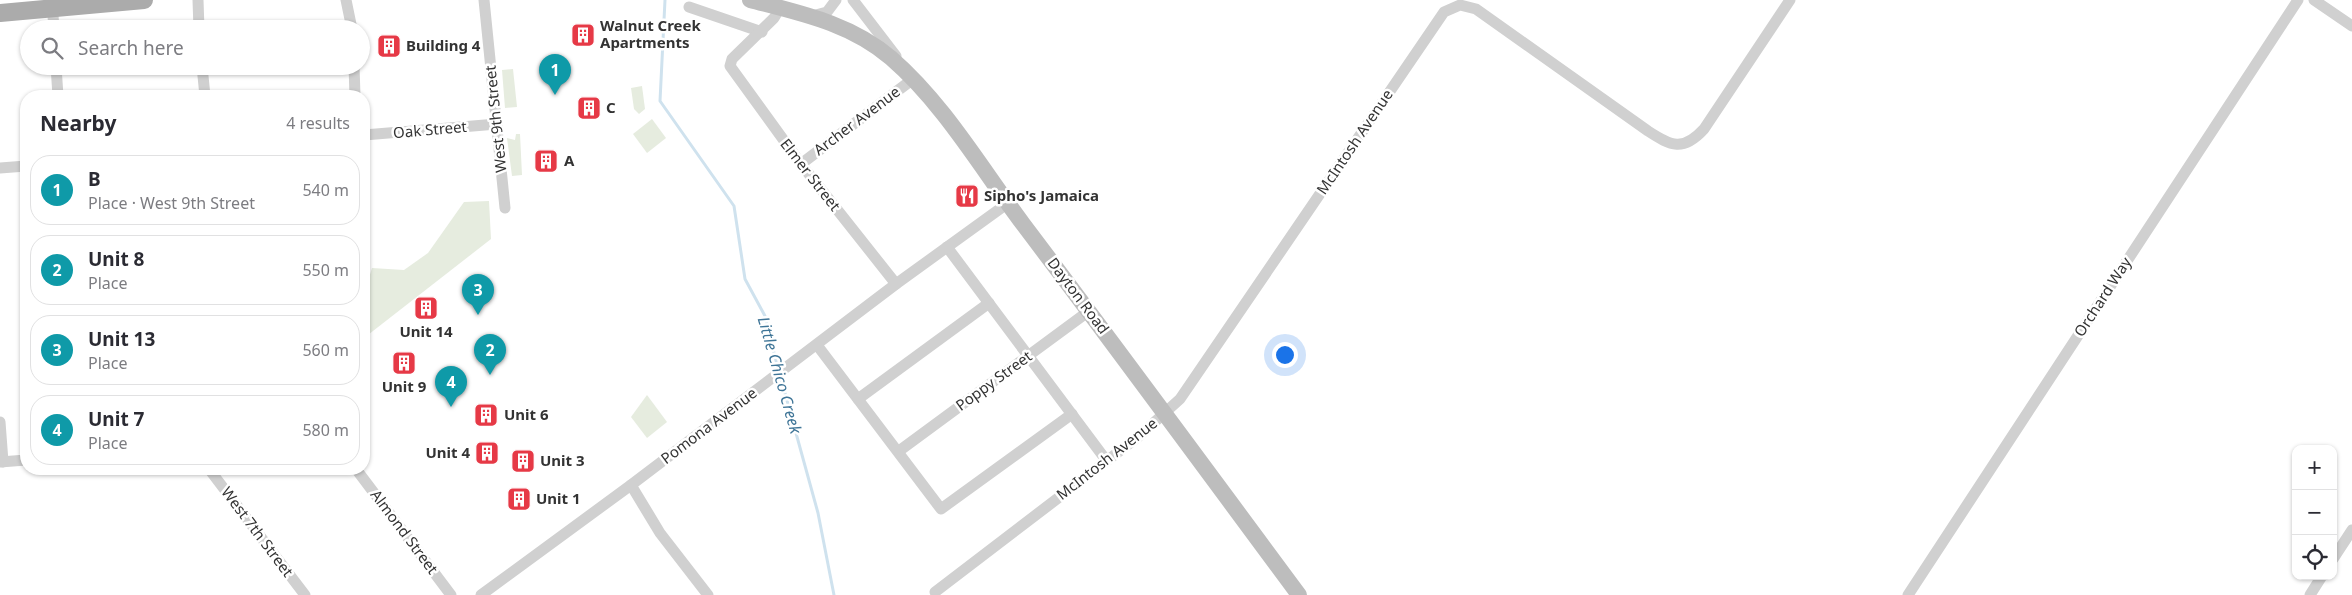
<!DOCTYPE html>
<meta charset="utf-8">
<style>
body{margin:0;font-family:"Noto Sans",sans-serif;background:#f7f7f7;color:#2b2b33}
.controls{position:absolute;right:15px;bottom:15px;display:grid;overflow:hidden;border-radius:10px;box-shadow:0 1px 4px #0004}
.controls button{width:45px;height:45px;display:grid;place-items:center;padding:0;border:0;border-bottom:1px solid #e1e1e2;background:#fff;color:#2b2b33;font:25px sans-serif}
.you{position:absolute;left:1284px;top:354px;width:18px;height:18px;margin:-12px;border:4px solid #fff;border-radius:50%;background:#1a73e8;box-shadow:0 0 0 8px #1a73e833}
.badge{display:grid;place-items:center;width:32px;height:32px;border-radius:50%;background:#d93025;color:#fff;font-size:16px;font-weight:700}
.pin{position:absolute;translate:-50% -41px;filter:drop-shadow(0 1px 2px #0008)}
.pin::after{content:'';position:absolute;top:26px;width:18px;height:15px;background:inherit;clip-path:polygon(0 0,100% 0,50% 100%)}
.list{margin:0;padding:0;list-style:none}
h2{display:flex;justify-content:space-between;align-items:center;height:65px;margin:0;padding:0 20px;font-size:21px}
h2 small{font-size:16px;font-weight:400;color:#7c7c81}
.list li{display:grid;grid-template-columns:32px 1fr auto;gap:15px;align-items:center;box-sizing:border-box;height:70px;margin:0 10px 10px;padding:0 10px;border:1px solid #e1e1e2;border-radius:20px}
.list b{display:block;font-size:19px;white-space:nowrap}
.list p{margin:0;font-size:16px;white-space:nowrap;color:#7c7c81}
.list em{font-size:16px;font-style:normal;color:#7c7c81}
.icon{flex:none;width:28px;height:28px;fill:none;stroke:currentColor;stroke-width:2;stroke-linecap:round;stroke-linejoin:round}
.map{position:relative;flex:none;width:2352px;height:595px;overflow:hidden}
.search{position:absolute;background:#fff;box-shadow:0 1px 4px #0004;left:20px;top:20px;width:350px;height:55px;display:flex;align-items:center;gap:12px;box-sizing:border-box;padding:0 18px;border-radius:28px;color:#7c7c81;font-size:19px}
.panel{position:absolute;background:#fff;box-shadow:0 1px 4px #0004;left:20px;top:90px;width:350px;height:385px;border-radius:20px}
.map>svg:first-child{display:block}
.green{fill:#e6ecdf}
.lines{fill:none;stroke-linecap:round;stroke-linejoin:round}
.stream{stroke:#cfe2ee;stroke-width:3}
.street{stroke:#d0d0d0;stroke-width:11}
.secondary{stroke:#bdbdbd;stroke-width:16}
.primary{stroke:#ababab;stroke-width:18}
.labels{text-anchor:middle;stroke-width:5;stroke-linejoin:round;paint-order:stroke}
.poi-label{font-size:15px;font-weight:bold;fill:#333;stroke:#fff;text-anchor:start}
.street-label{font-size:15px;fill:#333;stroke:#fff}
.water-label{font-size:16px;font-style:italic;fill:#3f7597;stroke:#fff}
</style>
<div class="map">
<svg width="2352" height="595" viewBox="0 0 2352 595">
<rect width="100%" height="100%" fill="#fff"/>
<g class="green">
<path d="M513,69L517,107L505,108L502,70Z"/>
<path d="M642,86L645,109L639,114L634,109L631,88Z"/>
<path d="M652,119L666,138L647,153L633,134Z"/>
<path d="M516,134H520L522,175L512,176L507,138L515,140Z"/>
<path d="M489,201L491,239L364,338V294L372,268L404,270L428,253L464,202Z"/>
<path d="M647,395L667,422L647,438L631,417Z"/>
</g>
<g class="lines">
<g class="stream">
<path d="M665,0L660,101L734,206L745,279L765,316L778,369"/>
<path d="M780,375L818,513L834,595"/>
</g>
<g class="street">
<path d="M198,0L199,29"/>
<path d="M346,0L352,29"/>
<path d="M484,0L505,208"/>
<path d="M853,0L896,56"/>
<path d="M2314,0L2352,26"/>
<path d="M52,2L54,29"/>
<path d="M689,7L762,32"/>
<path d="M780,8L774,18L732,59L730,66L801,164L896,284"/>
<path d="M812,16L827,12L836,0"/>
<path d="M56,66L58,96"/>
<path d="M202,66L205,96"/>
<path d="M354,66L355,96"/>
<path d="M364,135L497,124"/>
<path d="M801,164L913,79L908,73"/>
<path d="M0,168L26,166"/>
<path d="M947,247L1106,460"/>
<path d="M817,345L941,509L1072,414"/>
<path d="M858,399L989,303"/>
<path d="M0,422L3,462"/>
<path d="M899,451L1089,311"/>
<path d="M0,462L26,460"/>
<path d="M209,469L305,595"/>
<path d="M356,469L451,595"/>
<path d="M631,485L660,533L708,595"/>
<path d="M2333,559L2352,530"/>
<path d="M935,592L1138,437L1180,399L1444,12L1460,5L1476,9L1648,131C1671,146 1683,152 1704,129L1790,0"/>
<path d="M481,595L631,485L896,284L1008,203"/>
<path d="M1908,595L2298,0"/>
<path d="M2310,595L2322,576"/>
</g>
<path class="secondary" d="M750,0C800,13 850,23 891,58C944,104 981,168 1023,224C1116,347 1207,471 1299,595"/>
<path class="primary" d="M0,13L144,0"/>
</g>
<defs>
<g id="building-square" transform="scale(1.25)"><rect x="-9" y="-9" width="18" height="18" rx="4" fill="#e63946" stroke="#fff"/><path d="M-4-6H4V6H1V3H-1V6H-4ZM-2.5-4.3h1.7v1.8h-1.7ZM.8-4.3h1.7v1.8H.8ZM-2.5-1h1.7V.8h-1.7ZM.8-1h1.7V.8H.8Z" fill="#fff"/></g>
<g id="restaurant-square" transform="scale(1.25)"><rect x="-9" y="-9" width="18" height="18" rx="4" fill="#e63946" stroke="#fff"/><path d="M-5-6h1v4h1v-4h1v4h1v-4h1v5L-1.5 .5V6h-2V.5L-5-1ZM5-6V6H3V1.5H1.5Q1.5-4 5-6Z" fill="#fff"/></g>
</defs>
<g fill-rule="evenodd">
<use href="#building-square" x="583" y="35"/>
<use href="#building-square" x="389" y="46"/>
<use href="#building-square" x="589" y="108"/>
<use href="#building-square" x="546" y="161"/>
<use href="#restaurant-square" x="967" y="196"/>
<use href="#building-square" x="426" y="308"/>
<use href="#building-square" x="404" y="363"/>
<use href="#building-square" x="486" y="415"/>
<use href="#building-square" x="487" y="453"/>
<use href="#building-square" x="523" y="461"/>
<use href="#building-square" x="519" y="499"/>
</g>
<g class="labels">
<g class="poi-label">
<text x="600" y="31">Walnut Creek<tspan x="600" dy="17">Apartments</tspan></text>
<text x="406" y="51">Building 4</text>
<text x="606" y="113">C</text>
<text x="564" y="166">A</text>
<text x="984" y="201">Sipho's Jamaica</text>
<text x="426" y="337" text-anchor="middle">Unit 14</text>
<text x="404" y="392" text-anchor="middle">Unit 9</text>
<text x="504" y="420">Unit 6</text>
<text x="470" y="458" text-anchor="end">Unit 4</text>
<text x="540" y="466">Unit 3</text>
<text x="536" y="504">Unit 1</text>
</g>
<g class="street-label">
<text transform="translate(496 119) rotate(-96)" y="5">West 9th Street</text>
<text transform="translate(857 121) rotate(-37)" y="5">Archer Avenue</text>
<text transform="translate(430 130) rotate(-5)" y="5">Oak Street</text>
<text transform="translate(1355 142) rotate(-56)" y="5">McIntosh Avenue</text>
<text transform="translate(810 175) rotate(52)" y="5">Elmer Street</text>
<text transform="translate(1078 296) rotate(53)" y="5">Dayton Road</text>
<text transform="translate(2103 297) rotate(-57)" y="5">Orchard Way</text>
<text transform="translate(994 381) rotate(-36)" y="5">Poppy Street</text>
<text transform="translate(709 426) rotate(-37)" y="5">Pomona Avenue</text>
<text transform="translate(1107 459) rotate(-38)" y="5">McIntosh Avenue</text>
<text transform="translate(257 532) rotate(53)" y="5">West 7th Street</text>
<text transform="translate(404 532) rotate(53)" y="5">Almond Street</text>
</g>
<g class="water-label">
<text transform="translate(780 375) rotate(74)" y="6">Little Chico Creek</text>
</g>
</g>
</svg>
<div class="controls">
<button>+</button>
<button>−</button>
<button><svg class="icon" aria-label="locate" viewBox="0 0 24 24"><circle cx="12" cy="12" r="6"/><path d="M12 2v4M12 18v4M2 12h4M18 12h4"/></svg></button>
</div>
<div class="you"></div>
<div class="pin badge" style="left:555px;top:95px;background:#0f9aa8">1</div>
<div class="pin badge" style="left:490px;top:375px;background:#0f9aa8">2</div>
<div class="pin badge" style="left:478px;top:315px;background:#0f9aa8">3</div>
<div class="pin badge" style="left:451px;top:407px;background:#0f9aa8">4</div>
<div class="search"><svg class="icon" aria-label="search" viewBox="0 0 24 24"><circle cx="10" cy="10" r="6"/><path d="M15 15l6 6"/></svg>Search here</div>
<section class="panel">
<h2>Nearby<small>4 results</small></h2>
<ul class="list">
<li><span class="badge" style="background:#0f9aa8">1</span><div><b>B</b><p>Place · West 9th Street</p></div><em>540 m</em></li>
<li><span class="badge" style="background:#0f9aa8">2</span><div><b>Unit 8</b><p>Place</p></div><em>550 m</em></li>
<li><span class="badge" style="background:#0f9aa8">3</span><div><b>Unit 13</b><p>Place</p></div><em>560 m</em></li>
<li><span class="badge" style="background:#0f9aa8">4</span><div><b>Unit 7</b><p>Place</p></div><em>580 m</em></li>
</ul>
</section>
</div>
